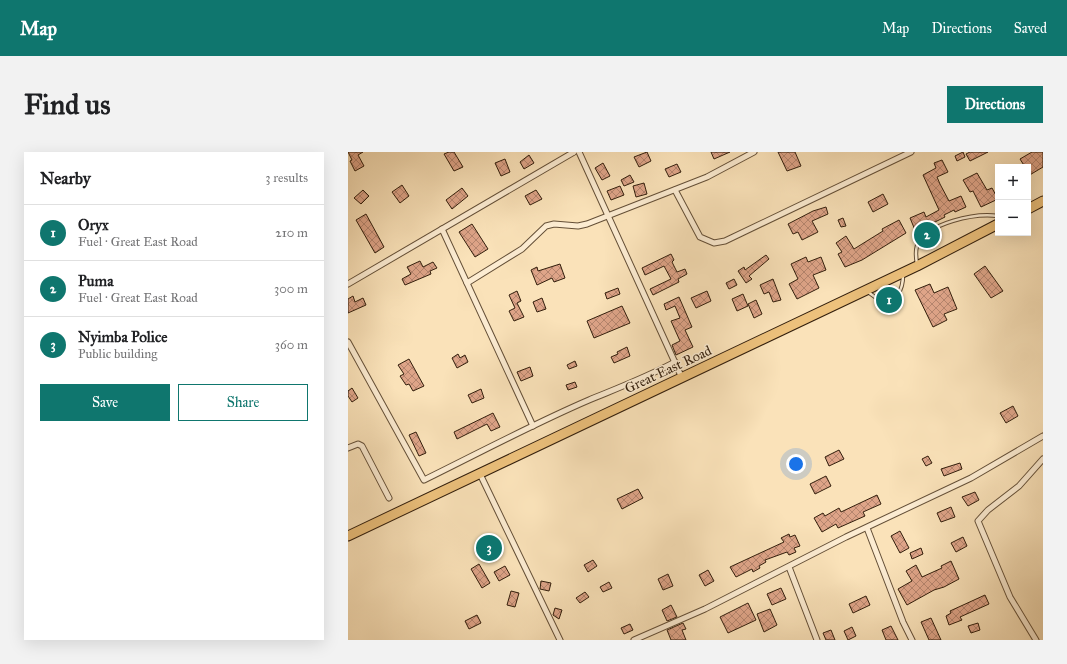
<!DOCTYPE html>
<meta charset="utf-8">
<style>
body{margin:0;font-family:"IM FELL Great Primer",serif;background:#f2f2f2;color:#202124}
.controls{position:absolute;right:12px;top:12px;display:grid;overflow:hidden;border-radius:0px;box-shadow:0 4px 16px #0002}
.controls button{width:36px;height:36px;display:grid;place-items:center;padding:0;border:0;border-bottom:1px solid #e0e0e0;background:#fff;color:#202124;font:20px sans-serif}
.you{position:absolute;left:448px;top:312px;width:14px;height:14px;margin:-10px;border:3px solid #fff;border-radius:50%;background:#1a73e8;box-shadow:0 0 0 6px #1a73e833}
.badge{display:grid;place-items:center;width:26px;height:26px;border-radius:50%;background:#0f766e;color:#fff;font-size:13px;font-weight:700}
.pin{position:absolute;translate:-50% -50%;border:2px solid #fff;box-shadow:0 1px 4px #0006}
.list{margin:0;padding:0;list-style:none}
h2{display:flex;justify-content:space-between;align-items:center;height:52px;margin:0;padding:0 16px;font-size:17px}
h2 small{font-size:13px;font-weight:400;color:#757577}
.list li{display:grid;grid-template-columns:26px 1fr auto;gap:12px;align-items:center;box-sizing:border-box;height:56px;padding:0 16px;border-top:1px solid #e0e0e0}
.list b{display:block;font-size:15px;white-space:nowrap}
.list p{margin:0;font-size:13px;white-space:nowrap;color:#757577}
.list em{font-size:13px;font-style:normal;color:#757577}
.actions{display:flex;gap:8px;padding:12px 16px}
.actions a{flex:1;padding:9px 0;border:1px solid #0f766e;border-radius:0px;text-align:center;font-size:14px;color:#0f766e}
.actions .main{background:#0f766e;color:#fff}
.map{position:relative;flex:none;width:695px;height:488px;overflow:hidden;border-radius:0px}
header{display:flex;align-items:center;gap:24px;box-sizing:border-box;height:56px;padding:0 20px;background:#0f766e;color:#fff}
header strong{font-size:19px}
nav{display:flex;gap:22px;margin-inline-start:auto;font-size:14px}
.intro{display:flex;align-items:center;justify-content:space-between;box-sizing:border-box;height:96px;padding:0 24px}
h1{margin:0;font-size:28px}
.button{padding:10px 18px;border-radius:0px;background:#0f766e;color:#fff;font-size:14px;font-weight:700}
main{display:flex;gap:24px;padding:0 24px}
aside{flex:1;background:#fff;border-radius:0px;box-shadow:0 4px 16px #0002}
.map>svg:first-child{display:block}
.building{fill:url(#building-cross-hatch);stroke:#321e0c}
.lines{fill:none;stroke-linecap:round;stroke-linejoin:round}
.lane-casing{stroke:#644f37;stroke-width:4.5}
.street-casing{stroke:#644f37;stroke-width:7}
.highway-casing{stroke:#321e0c;stroke-width:11}
.lane{stroke:#fcecd2;stroke-width:2.5}
.street{stroke:#fcecd2;stroke-width:5}
.highway{stroke:#edc17c;stroke-width:9}
.labels{text-anchor:middle;stroke-width:3;stroke-linejoin:round;paint-order:stroke}
.street-label{font-size:14px;fill:#321e0c;stroke:#fcecd2}
</style>
<header>
<strong>Map</strong>
<nav><a>Map</a><a>Directions</a><a>Saved</a></nav>
</header>
<div class="intro"><h1>Find us</h1><a class="button">Directions</a></div>
<main>
<aside>
<h2>Nearby<small>3 results</small></h2>
<ul class="list">
<li><span class="badge">1</span><div><b>Oryx</b><p>Fuel · Great East Road</p></div><em>210 m</em></li>
<li><span class="badge">2</span><div><b>Puma</b><p>Fuel · Great East Road</p></div><em>300 m</em></li>
<li><span class="badge">3</span><div><b>Nyimba Police</b><p>Public building</p></div><em>360 m</em></li>
</ul>
<div class="actions"><a class="main">Save</a><a>Share</a></div>
</aside>
<div class="map">
<svg width="695" height="488" viewBox="0 0 695 488">
<defs>
<pattern id="building-cross-hatch" width="8" height="8" patternUnits="userSpaceOnUse"><rect width="8" height="8" fill="#dea488"/><path d="M0 0l8 8M0 8l8-8" fill="none" stroke="#b5856e"/></pattern>
</defs>
<rect width="100%" height="100%" fill="#fae2b9"/>
<filter id="stains"><feTurbulence type="fractalNoise" baseFrequency=".005" numOctaves="4"/><feColorMatrix values="0 0 0 0 .2 0 0 0 0 .09 0 0 0 0 .02 0 0 0 .5 -.17"/></filter>
<radialGradient id="worn" r=".72"><stop offset=".6" stop-color="#630" stop-opacity="0"/><stop offset="1" stop-color="#630" stop-opacity=".3"/></radialGradient>
<g class="building">
<path d="M0,0H15L10,3L16,14L7,19L2,9L4,8Z"/>
<path d="M101,0H106L115,15L106,19L96,2Z"/>
<path d="M299,0L303,9L291,15L286,5Z"/>
<path d="M363,0H382L366,7Z"/>
<path d="M430,0H447L453,14L439,19Z"/>
<path d="M615,0L617,5L609,9L607,4Z"/>
<path d="M622,0H640L622,9L618,2Z"/>
<path d="M684,0H695V15L680,24V15H677L672,7Z"/>
<path d="M181,3L186,11L176,17L172,10Z"/>
<path d="M157,7L162,20L153,24L147,11Z"/>
<path d="M594,8L600,20L589,25L592,32L601,49L613,44L618,55L607,60L606,58L596,63L597,65L581,73L582,76L573,83L571,77L567,78L562,66L576,60L578,65L591,58L575,23L588,16L586,11Z"/>
<path d="M255,11L262,24L254,28L247,16Z"/>
<path d="M329,12L333,20L321,25L317,17Z"/>
<path d="M629,21L639,38L644,36L650,47L633,55L625,39L622,40L615,28Z"/>
<path d="M282,23L286,30L276,34L273,28Z"/>
<path d="M296,31L299,42L288,45L285,34Z"/>
<path d="M54,33L61,44L52,51L44,40Z"/>
<path d="M272,34L276,43L263,48L259,39Z"/>
<path d="M114,36L120,44L104,57L98,48Z"/>
<path d="M15,38L21,44L13,52L6,46Z"/>
<path d="M188,38L194,47L182,53L177,44Z"/>
<path d="M535,42L540,52L525,60L520,50Z"/>
<path d="M478,55L480,62L464,69L470,80L454,88L450,80L445,82L440,72L465,59Z"/>
<path d="M18,62L36,95L27,101L8,68Z"/>
<path d="M495,66L498,74L493,75L490,68Z"/>
<path d="M551,68L558,81L514,108L497,115L490,102L494,100L488,91L498,84L506,97L535,79L534,77Z"/>
<path d="M124,72L140,97L127,105L111,80Z"/>
<path d="M323,102L326,108L324,110L329,120L337,117L339,122L330,127L331,130L305,143L302,137L323,127L316,114L297,123L294,116Z"/>
<path d="M418,103L421,107L401,124L404,127L398,131L390,119L396,115L397,118Z"/>
<path d="M458,105L460,110L473,105L478,118L465,123L471,136L449,147L441,132L450,127L443,112Z"/>
<path d="M72,109L75,115L85,110L89,116L82,119L83,122L57,133L54,127L63,122L59,115Z"/>
<path d="M212,112L217,126L206,130L204,126L189,133L183,118L189,115L190,119Z"/>
<path d="M637,114L655,139L643,146L626,122Z"/>
<path d="M386,127L389,133L381,137L378,131Z"/>
<path d="M425,127L433,148L425,150L421,140L416,142L412,133Z"/>
<path d="M582,132L586,141L600,135L609,157L596,162L599,168L585,175L567,138Z"/>
<path d="M270,136L272,142L259,147L257,141Z"/>
<path d="M169,139L173,149L169,151L176,165L166,169L161,159L167,156L161,143Z"/>
<path d="M359,139L363,149L348,156L343,146Z"/>
<path d="M395,142L400,154L389,159L384,147Z"/>
<path d="M5,144L7,150L15,146L18,153L0,161V147Z"/>
<path d="M331,145L344,175L337,178L345,195L328,203L324,193L332,189L323,169L332,166L327,154L318,158L316,152Z"/>
<path d="M194,146L198,157L189,160L185,150Z"/>
<path d="M408,148L414,162L406,166L400,152Z"/>
<circle cx="543" cy="153" r="3"/>
<path d="M274,154L282,171L246,186L239,169Z"/>
<path d="M279,195L282,204L266,211L263,205L270,202L269,200Z"/>
<path d="M110,202L112,206L117,203L120,210L109,216L104,206Z"/>
<path d="M61,207L76,234L65,239L61,232L58,233L52,224L56,222L50,213Z"/>
<path d="M227,209L229,214L221,217L219,213Z"/>
<path d="M182,215L185,224L173,229L169,220Z"/>
<path d="M227,230L229,235L220,238L218,233Z"/>
<path d="M4,236L10,246L4,250L0,244V239Z"/>
<path d="M133,237L136,246L124,251L120,243Z"/>
<path d="M665,254L670,264L658,271L652,261Z"/>
<path d="M145,261L152,275L143,279L139,272L109,287L106,280Z"/>
<path d="M68,280L78,301L71,304L61,283Z"/>
<path d="M491,298L496,307L481,314L477,305Z"/>
<path d="M580,304L584,311L578,314L574,307Z"/>
<path d="M612,311L614,317L596,324L593,317Z"/>
<path d="M478,324L483,334L467,342L462,332Z"/>
<path d="M290,337L295,346L274,357L269,347Z"/>
<path d="M627,340L631,348L620,354L614,345Z"/>
<path d="M529,343L533,352L515,360L517,364L490,376L488,372L474,380L466,366L475,361L477,364L491,356L493,360Z"/>
<path d="M603,355L607,365L593,370L589,361Z"/>
<path d="M552,379L561,396L552,401L543,384Z"/>
<path d="M441,382L442,385L447,383L452,394L446,396L448,400L441,403L439,400L417,408L418,410L411,414L412,416L405,420L404,417L388,425L382,415L436,390L433,386Z"/>
<path d="M615,385L619,394L608,400L603,391Z"/>
<path d="M573,396L575,402L564,407L562,401Z"/>
<path d="M245,408L249,414L240,420L236,413Z"/>
<path d="M603,409L611,427L596,435L586,438L559,453L550,437L564,429L558,419L568,413L574,425L594,416L593,414Z"/>
<path d="M131,412L142,431L134,436L123,417Z"/>
<path d="M157,414L162,423L151,429L146,420Z"/>
<path d="M360,418L366,429L357,434L351,423Z"/>
<path d="M320,422L325,434L315,438L310,427Z"/>
<path d="M193,429L203,431L201,439L192,437Z"/>
<path d="M261,430L264,436L255,440L252,435Z"/>
<path d="M433,436L438,447L424,453L419,442Z"/>
<path d="M163,439L171,441L167,455L159,453Z"/>
<path d="M237,440L241,445L232,451L228,446Z"/>
<path d="M637,443L641,452L612,465L614,468L601,473L598,464L603,461L602,459Z"/>
<path d="M518,444L522,453L505,461L501,452Z"/>
<path d="M400,451L408,468L380,481L372,465Z"/>
<path d="M323,453L329,465L319,469L314,458Z"/>
<path d="M207,456L214,458L211,467L205,463Z"/>
<path d="M422,457L429,473L416,480L409,462Z"/>
<path d="M129,463L133,471L121,477L117,469Z"/>
<path d="M583,466L593,488H581L573,470Z"/>
<path d="M335,471L338,477L334,478L338,488H323L319,478Z"/>
<path d="M630,471L632,478L623,481L620,474Z"/>
<path d="M282,472L285,478L276,482L273,476Z"/>
<path d="M543,474L550,488H538L534,478Z"/>
<path d="M504,475L508,484L500,488L496,479Z"/>
<path d="M483,478L487,488H478L475,481Z"/>
</g>
<g class="lines">
<g class="lane-casing">
<g id="lane">
<path d="M569,112C568,106 567,100 569,94C579,70 628,61 650,64"/>
<path d="M520,140L534,150C550,148 555,138 555,123"/>
</g>
</g>
<g class="street-casing">
<g id="street">
<path d="M231,0L334,226"/>
<path d="M327,38L352,85L366,91L377,89L563,0"/>
<path d="M94,77L185,274"/>
<path d="M119,131L174,97L198,74L206,72L230,74L239,72L359,25L406,0"/>
<path d="M0,132L226,0"/>
<path d="M0,190L76,328C131,301 185,272 241,248C270,236 299,225 327,210"/>
<path d="M0,296L10,292L14,294L41,346"/>
<path d="M132,322L212,488"/>
<path d="M519,376L555,470L564,488"/>
<path d="M441,415L469,488"/>
<path d="M286,488L357,457L498,385L623,326L695,284"/>
<path d="M688,488L662,445L630,369L640,358L671,334L695,307"/>
</g>
</g>
<g class="highway-casing">
<g id="highway">
<path d="M680,57L695,49"/>
<path d="M0,384L569,114L650,72"/>
</g>
</g>
<use href="#lane" class="lane"/>
<use href="#street" class="street"/>
<use href="#highway" class="highway"/>
</g>
<g class="labels">
<g class="street-label">
<text transform="translate(320 217) rotate(-25)" y="5">Great East Road</text>
</g>
</g>
<rect width="100%" height="100%" filter="url(#stains)"/>
<rect width="100%" height="100%" fill="url(#worn)"/>
</svg>
<div class="controls">
<button>+</button>
<button>−</button>
</div>
<div class="you"></div>
<div class="pin badge" style="left:541px;top:148px">1</div>
<div class="pin badge" style="left:579px;top:83px">2</div>
<div class="pin badge" style="left:141px;top:396px">3</div>
</div>
</main>
